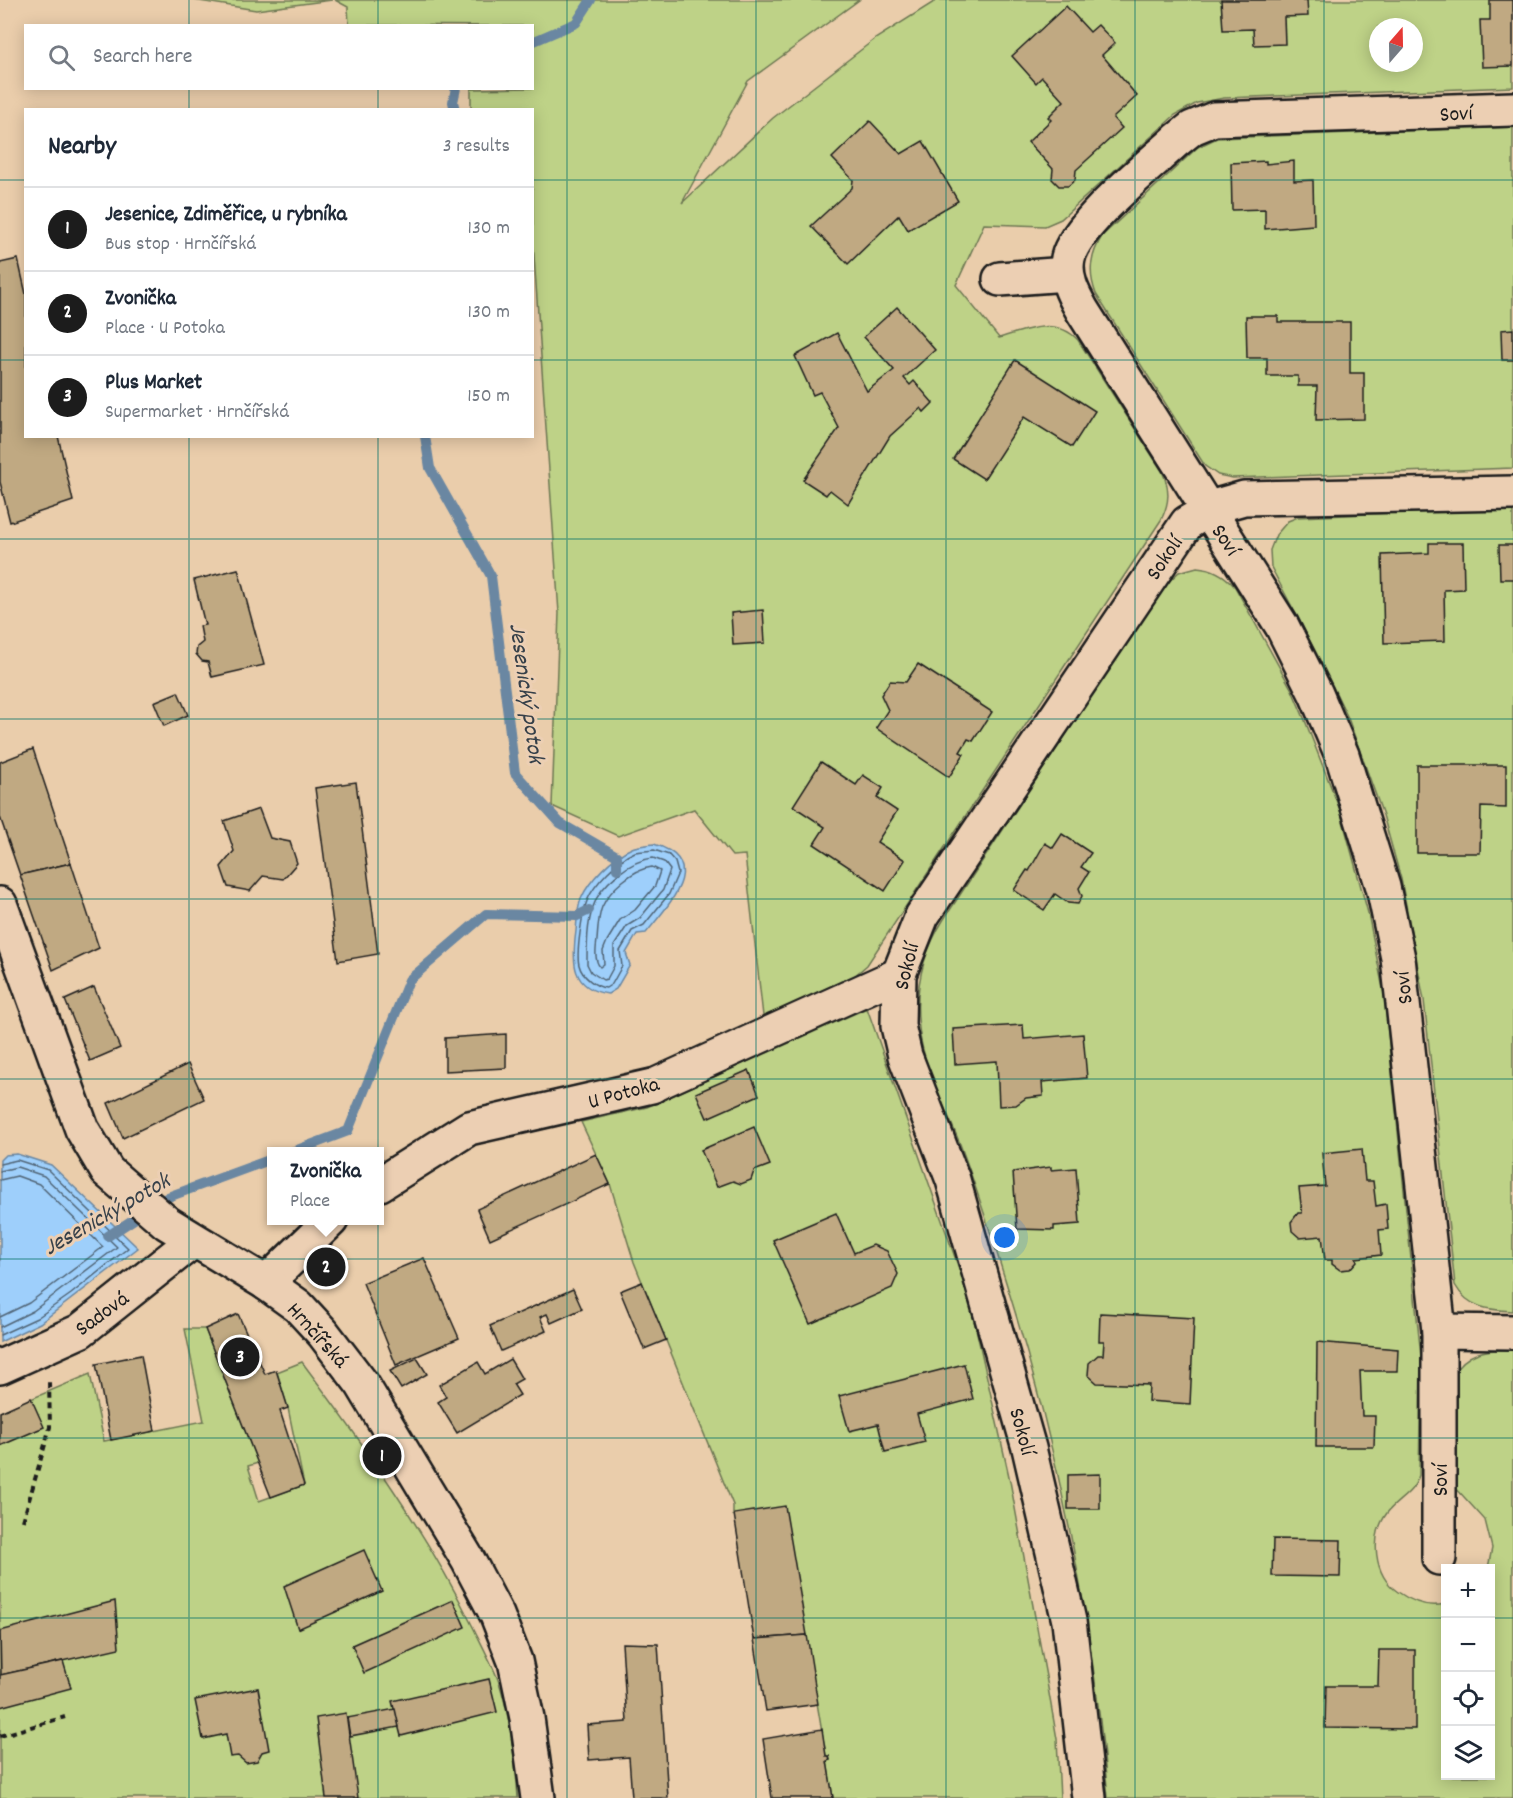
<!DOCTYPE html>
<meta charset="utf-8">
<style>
body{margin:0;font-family:Dekko,sans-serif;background:#f2f2f3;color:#1f2937}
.controls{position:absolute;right:18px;bottom:18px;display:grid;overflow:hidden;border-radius:0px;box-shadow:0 3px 15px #0003}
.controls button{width:54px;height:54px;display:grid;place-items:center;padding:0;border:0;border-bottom:2px solid #e0e1e3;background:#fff;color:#1f2937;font:30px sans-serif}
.compass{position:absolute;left:1369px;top:18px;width:54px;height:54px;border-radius:50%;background:#fff;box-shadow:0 3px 15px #0003;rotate:20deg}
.you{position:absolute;left:1005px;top:1238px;width:21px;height:21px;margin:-15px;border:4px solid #fff;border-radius:50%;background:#1a73e8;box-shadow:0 0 0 9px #1a73e833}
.badge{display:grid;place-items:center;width:39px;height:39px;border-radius:50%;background:#1c1c1c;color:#fff;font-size:20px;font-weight:700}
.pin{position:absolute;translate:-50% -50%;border:3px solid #fff;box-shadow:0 2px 6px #0006}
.popup{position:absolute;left:267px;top:1147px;width:117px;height:78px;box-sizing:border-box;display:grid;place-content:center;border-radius:0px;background:#fff;filter:drop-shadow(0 2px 4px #0005);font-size:20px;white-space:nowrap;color:#747a83}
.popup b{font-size:22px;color:#1f2937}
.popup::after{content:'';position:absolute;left:50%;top:100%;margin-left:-12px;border:12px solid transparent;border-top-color:#fff}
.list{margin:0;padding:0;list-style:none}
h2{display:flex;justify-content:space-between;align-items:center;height:78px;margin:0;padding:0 24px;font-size:26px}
h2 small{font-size:20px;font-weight:400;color:#747a83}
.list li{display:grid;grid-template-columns:39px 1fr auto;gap:18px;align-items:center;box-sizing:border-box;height:84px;padding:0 24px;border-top:2px solid #e0e1e3}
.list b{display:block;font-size:22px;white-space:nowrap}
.list p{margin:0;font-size:20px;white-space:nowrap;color:#747a83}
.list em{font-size:20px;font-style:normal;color:#747a83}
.icon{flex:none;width:33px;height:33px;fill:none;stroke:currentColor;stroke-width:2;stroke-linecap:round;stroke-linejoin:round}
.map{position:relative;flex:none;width:1513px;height:1798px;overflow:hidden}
.search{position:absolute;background:#fff;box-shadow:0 3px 15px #0003;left:24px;top:24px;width:510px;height:66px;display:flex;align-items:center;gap:15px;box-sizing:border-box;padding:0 21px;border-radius:0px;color:#747a83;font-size:22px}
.panel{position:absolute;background:#fff;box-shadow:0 3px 15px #0003;left:24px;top:108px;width:510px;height:330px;border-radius:0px}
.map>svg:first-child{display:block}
.green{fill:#bed287;stroke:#6d7752;stroke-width:1.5;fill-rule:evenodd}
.water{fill:#9ecffb;stroke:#6a87a2;stroke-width:1.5}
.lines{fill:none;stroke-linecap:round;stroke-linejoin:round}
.shore{stroke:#506475;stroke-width:1.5}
.stream{stroke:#6a87a2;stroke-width:10}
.building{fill:#c0a982;stroke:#1c1c1c;stroke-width:1.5}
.pedestrian-casing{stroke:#1c1c1c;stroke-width:36}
.minor-casing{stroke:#1c1c1c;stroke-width:38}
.tertiary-casing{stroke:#1c1c1c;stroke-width:38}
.path{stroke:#1c1c1c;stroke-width:4;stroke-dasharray:6 4.5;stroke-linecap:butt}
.pedestrian{stroke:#eccfb3;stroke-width:32}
.minor{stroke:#eccfb3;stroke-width:33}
.tertiary{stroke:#eccfb3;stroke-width:33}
.grid{fill:none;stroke:#0f766e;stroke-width:1.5;stroke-opacity:0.55}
.labels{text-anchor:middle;stroke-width:6;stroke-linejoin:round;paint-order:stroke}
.street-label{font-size:22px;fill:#1c1c1c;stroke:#eccfb3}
.water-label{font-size:24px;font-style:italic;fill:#364049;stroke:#eccfb3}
</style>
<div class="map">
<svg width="1513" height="1798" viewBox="0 0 1513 1798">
<rect width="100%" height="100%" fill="#eacdab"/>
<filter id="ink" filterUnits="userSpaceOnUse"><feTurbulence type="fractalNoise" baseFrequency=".0167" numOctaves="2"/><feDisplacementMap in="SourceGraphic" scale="12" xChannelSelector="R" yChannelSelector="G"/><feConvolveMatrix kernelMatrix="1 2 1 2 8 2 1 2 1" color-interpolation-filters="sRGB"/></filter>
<g filter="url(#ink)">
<g class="green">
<path d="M193,0H332L256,10Z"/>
<path d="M335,0H859L748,81L682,203L773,118L875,39L937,0H1513V87L1224,98L1197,103L1175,115L1061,219L1045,226L984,224L956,285L999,338C1026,330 1055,316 1078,340L1162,471C1170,489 1170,502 1161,520L867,965L839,989L763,1016L745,855L732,856L694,809L618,836L552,806L559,613L533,242L532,110L471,109V89L532,88V26L349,25L348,7ZM1378,27H1414V63H1378Z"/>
<path d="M1513,127V468L1233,478L1218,475L1205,466L1096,294C1088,273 1090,256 1102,236L1198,147L1217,138Z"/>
<path d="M1513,508V1311C1488,1310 1468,1308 1455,1285L1424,1000L1401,879L1383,815L1348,718L1319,658L1271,567L1270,550L1276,535L1288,521L1298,517Z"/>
<path d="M1197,567C1212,568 1225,575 1235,587L1292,690L1304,718L1340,810L1368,913L1384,994L1421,1357L1419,1475C1414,1493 1398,1499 1387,1513C1370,1536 1373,1575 1398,1592C1412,1602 1428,1608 1445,1604L1446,1776H1490V1568H1488L1492,1548L1485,1520L1454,1486L1452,1376C1466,1351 1486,1349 1513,1350V1798H1108C1093,1627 1060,1456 1009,1292C994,1243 978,1192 960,1144C946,1108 923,1067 919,1028C914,989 923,952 944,919L1164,586L1179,572Z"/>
<path d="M867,1008L969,1297L1010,1481L1047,1682L1057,1739L1060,1798H833L827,1761L830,1760L829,1756H826L784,1508L733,1515V1505L634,1262L610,1184L581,1122L647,1107Z"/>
<path d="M185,1329H205L258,1463L248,1466L259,1501L304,1485L288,1408L277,1372L302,1362C365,1446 427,1533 473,1627C481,1643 490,1660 497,1677C509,1708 516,1764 518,1798H0V1412L90,1374L104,1441L204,1421Z"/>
</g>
<g class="water">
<path d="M654,844C711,862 669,904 646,933L637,934L626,953L630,965L616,989L608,994C571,989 572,961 576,931C577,921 577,909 581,899C589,880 613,856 632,848C638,845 647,845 654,844Z"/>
<path d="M17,1154L51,1165L138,1248L40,1323L0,1342V1160L5,1155Z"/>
</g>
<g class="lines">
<g class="shore">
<path d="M654,850L669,855L675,862L678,873L669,894L644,925L632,931L620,951L622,966L612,984L606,988C596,987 582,977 579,965C576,953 582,913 587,901C594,884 618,859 635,852C641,851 648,851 654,850Z"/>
<path d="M653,858L664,862L670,870L663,890L640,918L627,926L614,946V966L607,979L603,980L591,972L587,964C587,945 587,924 593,907C600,884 631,860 653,858Z"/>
<path d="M652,867L660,871L655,886L635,910L620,920L607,941L603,951L604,964L600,967C594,960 596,948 597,940C598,929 598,917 602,907C610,889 633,869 652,867Z"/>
<path d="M0,1164L17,1160L48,1170L128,1248L71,1294L37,1318L0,1335"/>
<path d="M0,1171L17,1167L44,1176L117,1247L33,1311L0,1327"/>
<path d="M0,1180L17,1176L39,1184L103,1247L29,1303L0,1317"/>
</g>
<g class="stream">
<path d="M532,42L576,23L591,0"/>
<path d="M455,110L453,102L456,88"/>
<path d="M425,436L430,468L491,576L515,773L560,823L617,856V869"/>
<path d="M292,1152L348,1131L409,980L486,914L577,916L589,910"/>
<path d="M108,1236L168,1197L272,1159"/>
</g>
</g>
<g class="building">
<path d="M1221,0H1307L1308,16L1284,17L1285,44L1254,45L1253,29L1223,30Z"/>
<path d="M1490,0H1513V66L1482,67L1480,20H1490Z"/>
<path d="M1066,6L1090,32L1098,25L1115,43L1102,55L1137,96L1113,118L1122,128L1076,170L1075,180L1068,186H1059L1052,179L1053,169L1028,142L1051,120L1048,117L1064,101L1042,77L1036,83L1012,56Z"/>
<path d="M870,121L901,154L923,141L958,201L908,230L899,215L848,264L811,226L852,188L853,180L832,158Z"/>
<path d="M1266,161V164L1294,161V181L1313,180L1314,225L1265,229V209L1232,210L1231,163Z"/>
<path d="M18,259L26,294V436H58L73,501L10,522L0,482V263Z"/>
<path d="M897,307L935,350L904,378L910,385L914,381L933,403L924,412L921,408L890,436L848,504L830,490L826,495L803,480L839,428L820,392L813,395L795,356L837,333L867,391L894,370L864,337Z"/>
<path d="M1246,316H1278V322H1350V373H1364V419L1316,420L1317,386H1298V376H1267V358H1247Z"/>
<path d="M1513,329V360H1502L1501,330Z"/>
<path d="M1015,360L1095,411L1072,447L1024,417L984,479L953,459Z"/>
<path d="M1429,543H1463L1464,589L1444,590L1445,641L1384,643L1382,555L1429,553Z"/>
<path d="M1499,545H1513V579H1500Z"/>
<path d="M238,569L264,665L212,677L208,662L202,661L196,654L197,647L203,642L200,626L205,625L194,580Z"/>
<path d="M763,610L765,643L733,645L731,613Z"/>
<path d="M918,664L992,712L973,741L968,739L960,752L964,754L949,777L876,728L888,710L881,695L890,681L906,682Z"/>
<path d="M178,692L188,715L164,726L154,702Z"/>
<path d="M33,749L71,863L20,875L0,817V762Z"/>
<path d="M821,762L856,785L863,775L883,788L877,798L897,811L877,842L905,860L885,891L814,844L825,827L793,806Z"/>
<path d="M1417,765H1506V808L1481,807L1480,853H1417Z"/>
<path d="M356,782L378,954L338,961L315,788Z"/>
<path d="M259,809L270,838L290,842L297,863L283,879L263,876L250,891L228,887L221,867L234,851L224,821Z"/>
<path d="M1062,834L1091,853L1081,867L1089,872L1079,888L1082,896L1078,904L1068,903L1055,894L1044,910L1014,890L1027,870L1029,871L1045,843L1053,848Z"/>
<path d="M71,863L99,948L53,970L20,875Z"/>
<path d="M94,987L120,1048L90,1061L65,1000Z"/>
<path d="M1023,1025L1024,1039L1083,1034L1087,1078L1042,1082L1043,1096L1026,1098L1016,1105L999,1106L997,1061L955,1064L953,1029Z"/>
<path d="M506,1034V1068L445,1071V1038Z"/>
<path d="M188,1064L204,1099L123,1138L108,1103Z"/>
<path d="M749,1070L759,1095L707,1118L696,1093Z"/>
<path d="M754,1127L770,1165L754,1171L751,1180L741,1184L733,1181L717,1187L701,1150Z"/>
<path d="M1362,1149L1365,1181H1373L1376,1206L1386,1204L1388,1229L1379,1230L1381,1255L1356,1258L1357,1261L1350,1269L1340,1270L1332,1264V1260H1325L1322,1236L1300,1238L1292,1231L1291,1222L1298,1213H1302L1299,1188L1325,1186L1322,1153Z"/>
<path d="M596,1154L610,1184L490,1239L477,1209Z"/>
<path d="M1051,1167V1170L1076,1168L1080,1224L1054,1226V1230L1017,1229L1013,1172Z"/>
<path d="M836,1213L854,1253L873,1245L887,1251L898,1274L892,1288L810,1324L773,1240Z"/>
<path d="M424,1258L459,1338L396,1365L363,1283Z"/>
<path d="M642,1282L666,1340L644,1349L620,1291Z"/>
<path d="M573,1289L582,1309L551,1323L547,1314L540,1317L546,1331L501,1351L490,1326Z"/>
<path d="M1100,1313L1194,1318L1190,1404L1148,1401L1149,1385L1097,1383L1088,1375L1089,1363L1098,1355H1103L1104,1341H1099Z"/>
<path d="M238,1314L265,1374L276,1370L288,1408L280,1411L304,1485L271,1497L205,1329Z"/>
<path d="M1317,1342L1398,1349L1397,1371H1360L1362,1416H1375L1374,1447H1316Z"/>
<path d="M141,1355L155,1431L111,1440L96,1364Z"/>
<path d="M417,1358L427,1374L401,1389L390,1371Z"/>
<path d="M510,1359L522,1379L513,1384L520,1395L457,1433L438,1402L446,1397L439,1385L478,1362L485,1374Z"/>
<path d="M964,1364L973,1399L917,1414L925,1442L885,1452L878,1424L849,1431L839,1396Z"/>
<path d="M31,1398L44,1427L0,1446V1412Z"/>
<path d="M1100,1474V1509H1068V1475Z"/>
<path d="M785,1506L807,1635L754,1639L734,1514Z"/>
<path d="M1273,1539L1341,1540L1340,1577L1272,1576Z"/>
<path d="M364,1550L382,1591L298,1629L284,1586Z"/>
<path d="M453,1600L465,1627L364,1673L352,1645Z"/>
<path d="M115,1601L119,1648L1,1675L0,1631Z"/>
<path d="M807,1635L818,1704L766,1711L754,1639Z"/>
<path d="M622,1643L658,1644L668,1798H632L629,1757L589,1760L587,1725L627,1722Z"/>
<path d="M1379,1650H1415V1729L1325,1728L1326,1686H1378Z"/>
<path d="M63,1661L71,1688L0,1707V1675Z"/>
<path d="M489,1679L497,1712L401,1736L392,1701Z"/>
<path d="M258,1688L269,1750L262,1752L257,1761L246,1763L238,1756L230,1757L226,1734L203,1739L195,1700Z"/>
<path d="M395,1709L399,1727L350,1736L347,1718Z"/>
<path d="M346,1713L358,1798H326L316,1718Z"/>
<path d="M822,1729L826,1756H829L830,1760L827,1761L833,1798H772L763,1739Z"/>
</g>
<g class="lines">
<g class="pedestrian-casing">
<path id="pedestrian" d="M652,1086L899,974"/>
</g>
<g class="minor-casing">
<g id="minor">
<path d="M1000,279L1067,274"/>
<path d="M380,1184L469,1128L652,1086"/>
<path d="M266,1283L331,1220"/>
<path d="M1439,1331L1513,1332"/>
<path d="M0,1367L80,1331L193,1241"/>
<path d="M1439,1558V1331L1398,958L1383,887L1342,755L1316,694L1282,626L1082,310C1073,294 1064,277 1068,258C1075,225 1150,165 1177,140L1192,128L1214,119L1513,109"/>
<path d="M1089,1798L1069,1621L1029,1448L953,1180L905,1056L898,1026L899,974L922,916L1187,523L1216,506L1244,498L1513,493"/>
</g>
</g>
<g class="tertiary-casing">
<path id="tertiary" d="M0,904L82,1129L107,1171L167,1223L266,1283L298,1306L323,1333L362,1384L468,1560L497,1615L515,1661L527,1718L538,1798"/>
</g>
<g class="path">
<path d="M23,1521L50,1427L49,1382"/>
<path d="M0,1736L65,1717"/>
</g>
<use href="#pedestrian" class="pedestrian"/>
<use href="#minor" class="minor"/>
<use href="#tertiary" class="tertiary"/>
</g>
</g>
<path class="grid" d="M189,0V26M378,0V26M567,0V1798M756,0V1798M946,0V1798M1135,0V1798M1324,0V1798M189,88V110M378,88V110M0,180H26M532,180H1513M0,360H26M532,360H1513M189,436V1798M378,436V1798M0,539H1513M0,719H1513M0,899H1513M0,1079H1513M0,1259H1513M0,1438H1513M0,1618H1446M1490,1618H1513"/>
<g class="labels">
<g class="street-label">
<text transform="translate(1456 112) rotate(-3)" y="8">Soví</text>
<text transform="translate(1227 539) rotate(56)" y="8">Soví</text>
<text transform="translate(1163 557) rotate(-56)" y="8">Sokolí</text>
<text transform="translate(905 966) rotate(-76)" y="8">Sokolí</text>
<text transform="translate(1402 988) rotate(-96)" y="8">Soví</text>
<text transform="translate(623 1091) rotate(-15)" y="8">U Potoka</text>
<text transform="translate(101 1312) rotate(-36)" y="8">Sadová</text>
<text transform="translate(319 1334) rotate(48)" y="8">Hrnčířská</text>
<text transform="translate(1024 1431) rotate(75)" y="8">Sokolí</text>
<text transform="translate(1439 1480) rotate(-90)" y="8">Soví</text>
</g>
<g class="water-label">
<text transform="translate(528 693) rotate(82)" y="8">Jesenický potok</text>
<text transform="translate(106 1213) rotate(-30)" y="8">Jesenický potok</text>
</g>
</g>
</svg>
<div class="controls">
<button>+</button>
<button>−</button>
<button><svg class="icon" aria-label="locate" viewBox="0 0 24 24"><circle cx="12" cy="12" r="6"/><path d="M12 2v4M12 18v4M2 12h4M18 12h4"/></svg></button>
<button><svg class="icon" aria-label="layers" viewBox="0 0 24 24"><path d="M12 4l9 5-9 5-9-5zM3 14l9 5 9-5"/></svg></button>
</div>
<svg class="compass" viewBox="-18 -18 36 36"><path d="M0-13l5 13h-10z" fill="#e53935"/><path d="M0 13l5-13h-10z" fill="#747a83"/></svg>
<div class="you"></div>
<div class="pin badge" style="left:382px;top:1456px">1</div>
<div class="pin badge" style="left:326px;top:1267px">2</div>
<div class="popup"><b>Zvonička</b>Place</div>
<div class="pin badge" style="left:240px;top:1357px">3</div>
<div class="search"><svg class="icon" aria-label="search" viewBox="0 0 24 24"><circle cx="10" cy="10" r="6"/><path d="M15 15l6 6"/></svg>Search here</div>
<section class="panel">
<h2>Nearby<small>3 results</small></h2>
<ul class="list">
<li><span class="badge">1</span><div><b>Jesenice, Zdiměřice, u rybníka</b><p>Bus stop · Hrnčířská</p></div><em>130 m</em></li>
<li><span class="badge">2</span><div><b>Zvonička</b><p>Place · U Potoka</p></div><em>130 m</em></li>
<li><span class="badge">3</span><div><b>Plus Market</b><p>Supermarket · Hrnčířská</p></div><em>150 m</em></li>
</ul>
</section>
</div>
